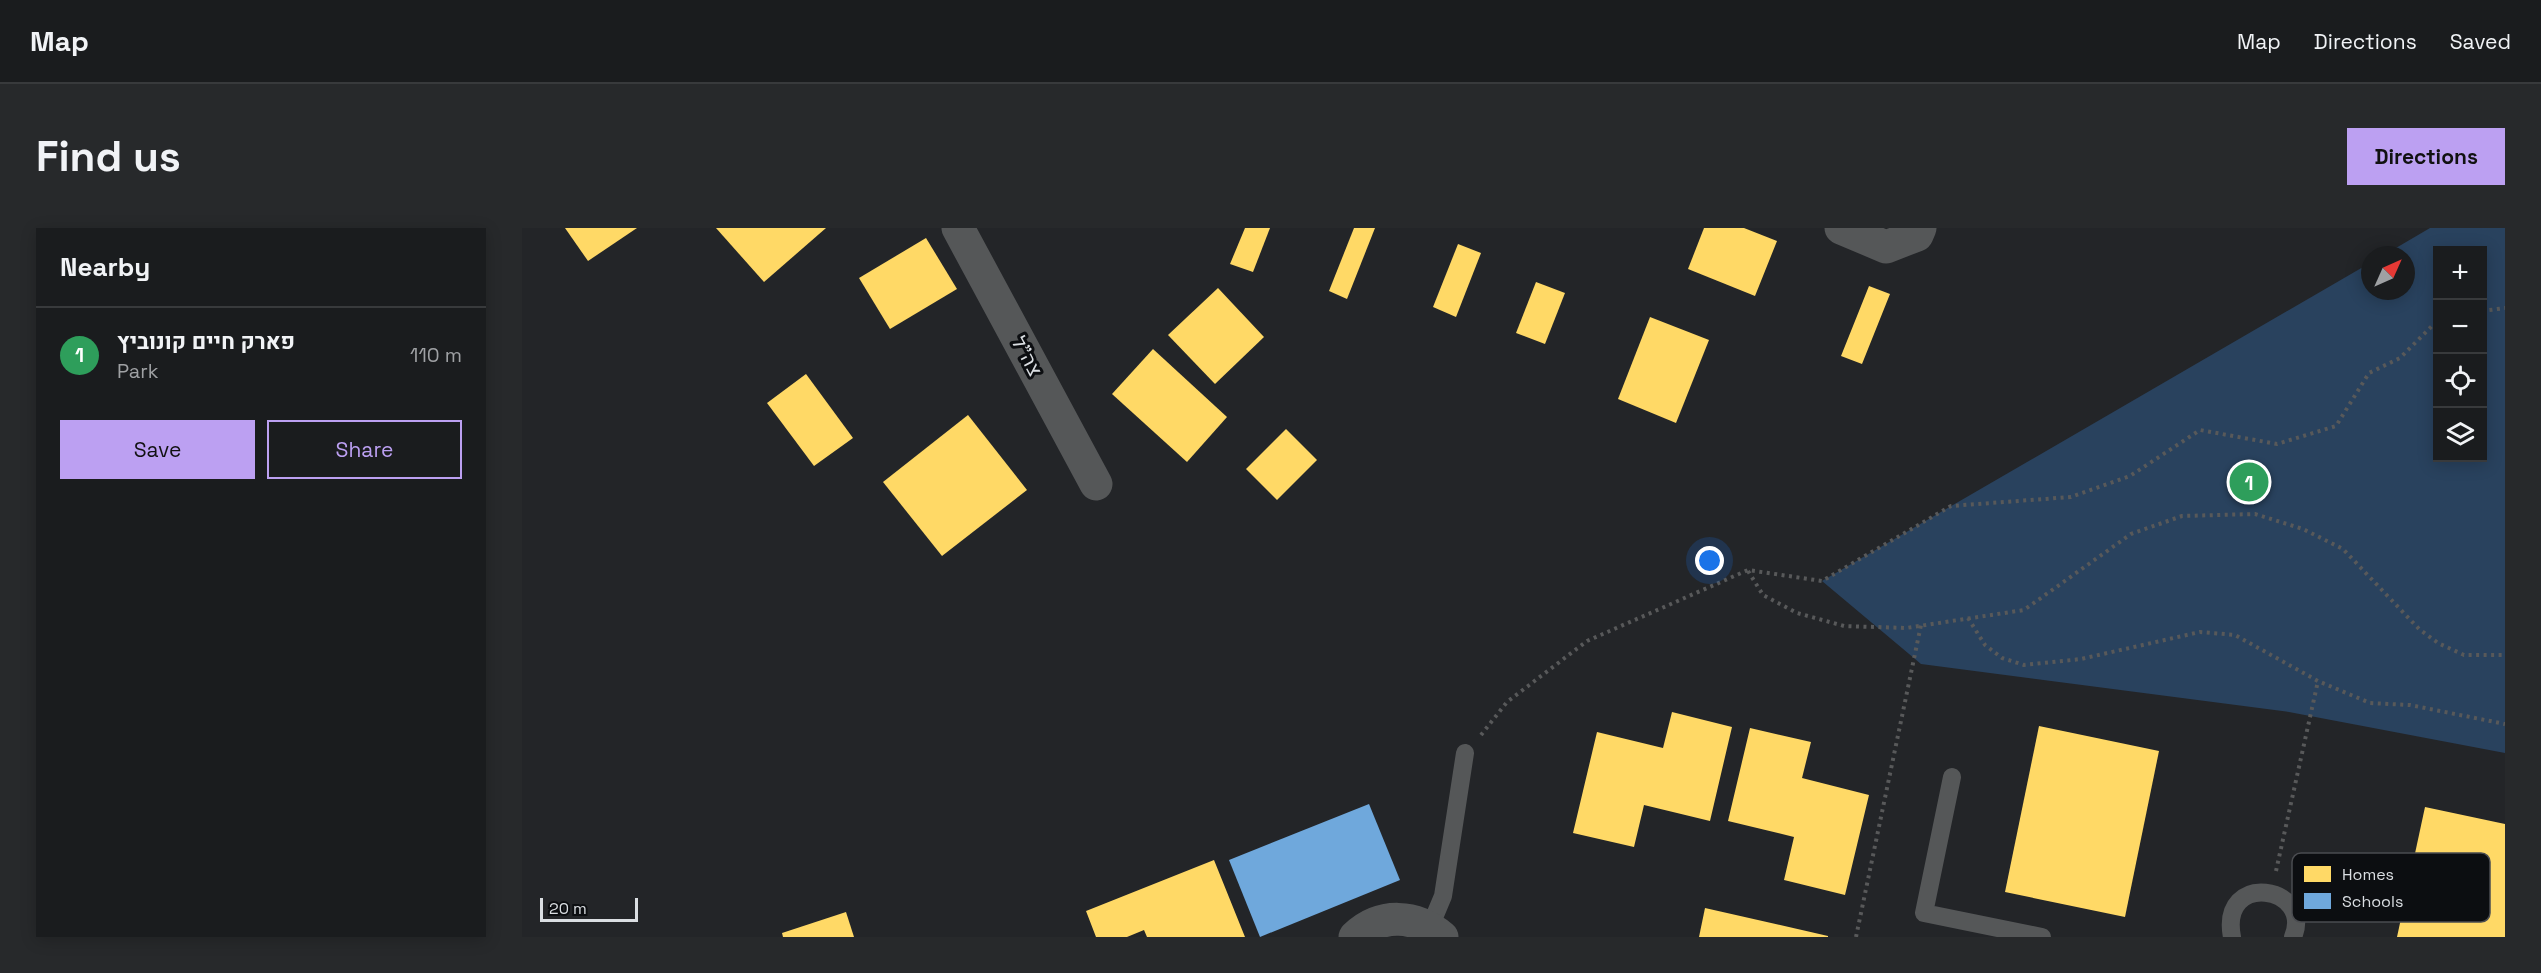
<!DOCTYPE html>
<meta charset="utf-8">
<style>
body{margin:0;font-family:"Space Grotesk",Heebo,sans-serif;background:#27292b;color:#f1f3f6}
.controls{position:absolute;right:18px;top:18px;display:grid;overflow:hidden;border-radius:0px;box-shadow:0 3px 15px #0003}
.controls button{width:54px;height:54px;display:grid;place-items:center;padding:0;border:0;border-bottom:2px solid #383a3c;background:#1a1c1e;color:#f1f3f6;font:30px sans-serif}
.compass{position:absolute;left:1839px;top:18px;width:54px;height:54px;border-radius:50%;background:#1a1c1e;box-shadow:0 3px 15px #0003;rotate:45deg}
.scale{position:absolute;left:18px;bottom:15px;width:98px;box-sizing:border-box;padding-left:6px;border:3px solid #dadee2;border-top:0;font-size:16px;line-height:21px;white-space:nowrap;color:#dadee2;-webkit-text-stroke:4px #0c0e11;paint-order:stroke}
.you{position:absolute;left:1188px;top:333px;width:21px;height:21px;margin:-15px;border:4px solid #fff;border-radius:50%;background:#1a73e8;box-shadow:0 0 0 9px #1a73e833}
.badge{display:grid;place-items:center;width:39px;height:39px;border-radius:50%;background:#bca0f2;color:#fff;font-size:20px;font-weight:700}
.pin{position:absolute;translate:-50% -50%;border:3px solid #fff;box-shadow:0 2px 6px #0006}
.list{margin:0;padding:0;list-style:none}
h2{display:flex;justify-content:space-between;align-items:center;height:78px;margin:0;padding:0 24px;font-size:26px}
h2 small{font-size:20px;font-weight:400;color:#9fa1a4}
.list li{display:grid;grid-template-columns:39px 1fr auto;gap:18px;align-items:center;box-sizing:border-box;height:96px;padding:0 24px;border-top:2px solid #383a3c}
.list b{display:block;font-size:22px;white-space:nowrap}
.list p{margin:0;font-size:20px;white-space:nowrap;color:#9fa1a4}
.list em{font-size:20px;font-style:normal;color:#9fa1a4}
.actions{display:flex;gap:12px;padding:18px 24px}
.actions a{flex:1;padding:14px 0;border:2px solid #bca0f2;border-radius:0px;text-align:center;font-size:21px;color:#bca0f2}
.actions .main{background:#bca0f2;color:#111}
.icon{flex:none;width:33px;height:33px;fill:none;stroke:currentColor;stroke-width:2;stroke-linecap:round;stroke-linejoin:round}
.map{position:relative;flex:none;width:1983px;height:709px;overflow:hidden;border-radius:0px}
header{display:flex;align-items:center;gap:36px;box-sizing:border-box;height:84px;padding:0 30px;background:#1a1c1e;border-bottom:2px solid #383a3c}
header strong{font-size:28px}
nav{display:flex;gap:33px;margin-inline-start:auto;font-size:21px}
.intro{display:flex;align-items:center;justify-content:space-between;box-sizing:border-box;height:144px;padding:0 36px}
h1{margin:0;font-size:42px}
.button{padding:15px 27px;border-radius:0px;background:#bca0f2;color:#111;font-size:21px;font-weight:700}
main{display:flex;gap:36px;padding:0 36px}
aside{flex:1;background:#1a1c1e;border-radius:0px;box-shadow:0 3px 15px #0003}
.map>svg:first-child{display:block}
.green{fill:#29425e;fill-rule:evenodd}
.homes{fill:#ffd966}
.schools{fill:#6fa8dc}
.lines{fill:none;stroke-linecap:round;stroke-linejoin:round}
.path{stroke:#58595a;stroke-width:4;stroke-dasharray:3 4.5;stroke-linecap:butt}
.service{stroke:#555758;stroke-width:18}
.minor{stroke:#555758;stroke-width:33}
.labels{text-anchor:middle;stroke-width:6;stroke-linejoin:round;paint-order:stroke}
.street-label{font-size:20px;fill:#dadee2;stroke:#0c0e11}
.key{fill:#0c0e11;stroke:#4a4c50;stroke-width:1.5}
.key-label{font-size:16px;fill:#dadee2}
</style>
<header>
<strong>Map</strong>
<nav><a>Map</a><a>Directions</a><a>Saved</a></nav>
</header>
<div class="intro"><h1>Find us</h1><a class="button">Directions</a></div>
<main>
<aside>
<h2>Nearby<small></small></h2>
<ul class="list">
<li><span class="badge" style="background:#2e9e5b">1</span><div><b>פארק חיים קונוביץ</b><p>Park</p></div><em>110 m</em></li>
</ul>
<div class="actions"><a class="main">Save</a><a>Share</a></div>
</aside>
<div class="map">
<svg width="1983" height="709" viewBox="0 0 1983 709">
<rect width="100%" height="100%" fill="#232528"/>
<path class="green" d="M1908,0H1983V525L1767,484L1399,436L1300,353L1848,35V63H1884V27H1862ZM1916,22H1960V230H1916Z"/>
<g class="homes">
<path d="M43,0H115L66,33Z"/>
<path d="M194,0H304L242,54Z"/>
<path d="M723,0H748L731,44L708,36Z"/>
<path d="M832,0H853L825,71L807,63Z"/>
<path d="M1182,0H1222L1255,13L1233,68L1166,41Z"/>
<path d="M404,10L435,61L368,101L337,50Z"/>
<path d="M936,16L959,25L934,89L911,79Z"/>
<path d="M1014,54L1043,65L1023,116L994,105Z"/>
<path d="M1347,58L1368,66L1340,136L1319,128Z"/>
<path d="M696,60L742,109L693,156L646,107Z"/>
<path d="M1128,89L1187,112L1154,195L1096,171Z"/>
<path d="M631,121L705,189L665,234L590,166Z"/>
<path d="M284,146L331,210L292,238L245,175Z"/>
<path d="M446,187L505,262L420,328L361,254Z"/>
<path d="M764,201L795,232L755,272L724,241Z"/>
<path d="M1150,484L1210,499L1188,593L1122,577L1112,619L1051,605L1075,504L1141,520Z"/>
<path d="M1517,498L1637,523L1603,689L1483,664Z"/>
<path d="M1228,500L1289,514L1280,550L1347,567L1323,667L1262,652L1272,609L1206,593Z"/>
<path d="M1903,579L1983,596V709H1875Z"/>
<path d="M692,632L723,709H625L622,702L605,709H574L564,683Z"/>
<path d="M1183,680L1306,708V709H1177Z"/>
<path d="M324,684L332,709H261L260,705Z"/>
</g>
<path class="schools" d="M847,576L878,652L738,709L707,632Z"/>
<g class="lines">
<g class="path">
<path d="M1960,83L1983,80"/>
<path d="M1226,343L1241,367L1275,385L1322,398L1384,400L1502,382L1609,306L1660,288L1733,286L1781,301L1821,321L1897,401L1916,415L1942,427H1983"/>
<path d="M1446,390L1463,417L1480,430L1502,437L1559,431L1678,404L1713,407L1796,453L1848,475L1888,477L1983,496"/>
<path d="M959,507L985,474L1065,413L1226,342L1300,353L1429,278L1549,269L1608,248L1678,202L1755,216L1814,198L1847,145L1878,130L1916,92"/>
<path d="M1754,643L1796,453"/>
<path d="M1334,709L1399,397"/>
</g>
<g class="service">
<path d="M1430,549L1402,685L1520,709"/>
<path d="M908,699L921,668L943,525"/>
<path d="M1710,709C1697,642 1792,658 1771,709"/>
</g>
<g class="minor">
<path d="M436,0L574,256"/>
<path d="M1319,0L1364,19L1395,7L1398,0"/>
<path d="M833,709C859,684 894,687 920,709"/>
</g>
</g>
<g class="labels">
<g class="street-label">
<text transform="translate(505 128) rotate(62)" y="7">צה"ל</text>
</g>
</g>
<rect x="1770" y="625" width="198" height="69" rx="9" class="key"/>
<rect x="1782" y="638" width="27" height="16" fill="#ffd966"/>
<rect x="1782" y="665" width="27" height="16" fill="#6fa8dc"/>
<g class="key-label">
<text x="1820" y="652">Homes</text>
<text x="1820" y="679">Schools</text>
</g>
</svg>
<div class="controls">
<button>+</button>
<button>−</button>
<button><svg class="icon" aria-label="locate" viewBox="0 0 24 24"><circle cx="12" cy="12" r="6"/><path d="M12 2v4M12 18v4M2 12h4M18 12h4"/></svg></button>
<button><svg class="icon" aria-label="layers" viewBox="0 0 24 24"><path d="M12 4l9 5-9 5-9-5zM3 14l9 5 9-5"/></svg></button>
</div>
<svg class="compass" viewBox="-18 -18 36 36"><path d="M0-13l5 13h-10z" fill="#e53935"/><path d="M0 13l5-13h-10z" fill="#9fa1a4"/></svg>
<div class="scale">20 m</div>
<div class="you"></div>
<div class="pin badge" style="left:1727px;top:254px;background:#2e9e5b">1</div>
</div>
</main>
